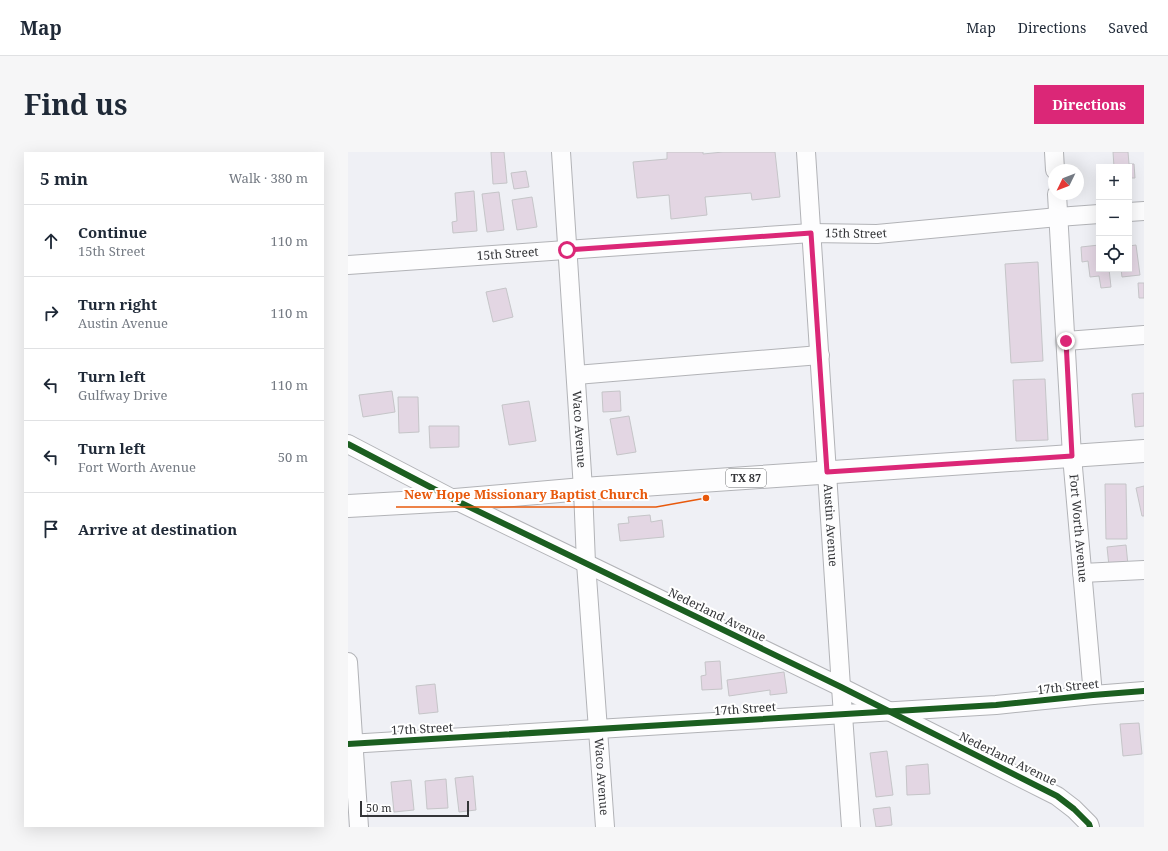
<!DOCTYPE html>
<meta charset="utf-8">
<style>
body{margin:0;font-family:"Noto Serif",serif;background:#f6f6f7;color:#1f2937}
.controls{position:absolute;right:12px;top:12px;display:grid;overflow:hidden;border-radius:0px;box-shadow:0 4px 16px #0002}
.controls button{width:36px;height:36px;display:grid;place-items:center;padding:0;border:0;border-bottom:1px solid #e0e1e3;background:#fff;color:#1f2937;font:20px sans-serif}
.compass{position:absolute;left:700px;top:12px;width:36px;height:36px;border-radius:50%;background:#fff;box-shadow:0 4px 16px #0002;rotate:227deg}
.scale{position:absolute;left:12px;bottom:10px;width:109px;box-sizing:border-box;padding-left:4px;border:2px solid #343538;border-top:0;font-size:11px;line-height:14px;white-space:nowrap;color:#343538;-webkit-text-stroke:3px #fff;paint-order:stroke}
.stop{position:absolute;width:12px;height:12px;margin:-9px;border:3px solid #db2777;border-radius:50%;background:#fff}
.stop.end{background:#db2777;border-color:#fff;box-shadow:0 1px 4px #0008}
.list{margin:0;padding:0;list-style:none}
h2{display:flex;justify-content:space-between;align-items:center;height:52px;margin:0;padding:0 16px;font-size:17px}
h2 small{font-size:13px;font-weight:400;color:#747a83}
.list li{display:grid;grid-template-columns:26px 1fr auto;gap:12px;align-items:center;box-sizing:border-box;height:72px;padding:0 16px;border-top:1px solid #e0e1e3}
.list b{display:block;font-size:15px;white-space:nowrap}
.list p{margin:0;font-size:13px;white-space:nowrap;color:#747a83}
.list em{font-size:13px;font-style:normal;color:#747a83}
.icon{flex:none;width:22px;height:22px;fill:none;stroke:currentColor;stroke-width:2;stroke-linecap:round;stroke-linejoin:round}
.map{position:relative;flex:none;width:796px;height:675px;overflow:hidden;border-radius:0px}
header{display:flex;align-items:center;gap:24px;box-sizing:border-box;height:56px;padding:0 20px;background:#fff;border-bottom:1px solid #e0e1e3}
header strong{font-size:19px}
nav{display:flex;gap:22px;margin-inline-start:auto;font-size:14px}
.intro{display:flex;align-items:center;justify-content:space-between;box-sizing:border-box;height:96px;padding:0 24px}
h1{margin:0;font-size:28px}
.button{padding:10px 18px;border-radius:0px;background:#db2777;color:#fff;font-size:14px;font-weight:700}
main{display:flex;gap:24px;padding:0 24px}
aside{flex:1;background:#fff;border-radius:0px;box-shadow:0 4px 16px #0002}
.map>svg:first-child{display:block}
.building{fill:#e3d6e3;stroke:#c5c5c8}
.lines{fill:none;stroke-linecap:round;stroke-linejoin:round}
.minor-casing{stroke:#b2b3b7;stroke-width:20}
.major-casing{stroke:#b2b3b7;stroke-width:24}
.minor{stroke:#fdfdfe;stroke-width:18}
.major{stroke:#fdfdfe;stroke-width:22}
.cycleway-casing{stroke:#fff;stroke-width:8}
.cycleway{stroke:#1b5e20;stroke-width:6}
.route{stroke:#db2777;stroke-width:5}
.labels{text-anchor:middle;stroke-width:4;stroke-linejoin:round;paint-order:stroke}
.shield{fill:#fff;stroke:#717274;stroke-width:1}
.shield-label{font-size:11px;font-weight:bold;fill:#343538}
.street-label{font-size:12px;fill:#343538;stroke:#fff}
.leader{fill:none;stroke:#e8590c;stroke-width:1.5}
.callout-dot{fill:#e8590c;stroke:#fff;stroke-width:1.5}
.callout-label{font-size:13px;text-anchor:middle;font-weight:bold;fill:#e8590c;stroke:#fff;stroke-width:4;stroke-linejoin:round;paint-order:stroke}
</style>
<header>
<strong>Map</strong>
<nav><a>Map</a><a>Directions</a><a>Saved</a></nav>
</header>
<div class="intro"><h1>Find us</h1><a class="button">Directions</a></div>
<main>
<aside>
<h2>5 min<small>Walk · 380 m</small></h2>
<ul class="list">
<li><svg class="icon" aria-label="ahead" viewBox="0 0 24 24"><path d="M12 20V5M6 11l6-6 6 6"/></svg><div><b>Continue</b><p>15th Street</p></div><em>110 m</em></li>
<li><svg class="icon" aria-label="right" viewBox="0 0 24 24"><path d="M7 20v-9h11M14 6l5 5-5 5"/></svg><div><b>Turn right</b><p>Austin Avenue</p></div><em>110 m</em></li>
<li><svg class="icon" aria-label="left" viewBox="0 0 24 24"><path d="M17 20v-9H6M10 6l-5 5 5 5"/></svg><div><b>Turn left</b><p>Gulfway Drive</p></div><em>110 m</em></li>
<li><svg class="icon" aria-label="left" viewBox="0 0 24 24"><path d="M17 20v-9H6M10 6l-5 5 5 5"/></svg><div><b>Turn left</b><p>Fort Worth Avenue</p></div><em>50 m</em></li>
<li><svg class="icon" aria-label="arrive" viewBox="0 0 24 24"><path d="M6 21V4h12l-3 4 3 4H6"/></svg><div><b>Arrive at destination</b></div></li>
</ul>
</aside>
<div class="map">
<svg width="796" height="675" viewBox="0 0 796 675">
<rect width="100%" height="100%" fill="#eff0f5"/>
<g class="building">
<path d="M143,0H156L159,31L145,32Z"/>
<path d="M319,0H355V2L375,0H427L432,45L404,48L403,41L357,45L359,63L323,67L321,43L289,46L285,10L319,7Z"/>
<path d="M765,0H780L781,12H786L787,26H781V15H766Z"/>
<path d="M178,19L181,35L166,37L163,21Z"/>
<path d="M126,39L129,79L105,81L104,70L109,69L107,41Z"/>
<path d="M151,40L156,78L139,80L134,42Z"/>
<path d="M184,45L189,75L169,78L164,48Z"/>
<path d="M751,93V117H761L763,135L753,136L751,124L742,125L740,109L734,110L733,95Z"/>
<path d="M788,93L792,123L774,125L773,117H781V94Z"/>
<path d="M690,110L695,209L663,211L657,112Z"/>
<path d="M790,131H796V146H791Z"/>
<path d="M158,136L165,165L145,170L138,140Z"/>
<path d="M697,227L700,288L668,289L665,228Z"/>
<path d="M44,239L47,260L15,265L11,243Z"/>
<path d="M272,239L273,259L255,260L254,240Z"/>
<path d="M796,241V274L787,275L784,242Z"/>
<path d="M50,245H70L71,280L51,281Z"/>
<path d="M181,249L188,289L161,293L154,253Z"/>
<path d="M281,264L288,300L269,303L262,267Z"/>
<path d="M81,274H111V295L82,296Z"/>
<path d="M757,332H778L779,387H758Z"/>
<path d="M796,334V364H794L788,336Z"/>
<path d="M302,363L303,370L314,368L316,385L272,389L270,372L281,371L280,365Z"/>
<path d="M778,393L780,413L761,414L759,395Z"/>
<path d="M372,509L374,537L354,538L353,524L358,523L357,510Z"/>
<path d="M436,520L439,541L422,543V538L381,544L379,528Z"/>
<path d="M87,532L90,560L71,562L68,534Z"/>
<path d="M791,571L794,602L775,604L772,572Z"/>
<path d="M539,599L545,643L528,645L522,601Z"/>
<path d="M580,612L582,642L559,643L558,614Z"/>
<path d="M125,624L128,658L111,660L107,626Z"/>
<path d="M98,627L100,656L79,657L77,629Z"/>
<path d="M63,628L66,658L46,660L43,630Z"/>
<path d="M542,655L544,673L528,675L525,657Z"/>
</g>
<g class="lines">
<g class="minor-casing">
<g id="minor">
<path id="s1" d="M213,0L235,337L238,411L257,675"/>
<path id="s2" d="M458,0L493,535L503,675"/>
<path d="M706,0L707,18"/>
<path id="s3" d="M709,42L724,304L745,543"/>
<path d="M781,60L796,59"/>
<path id="s4" d="M0,113L463,81L529,82L710,65L751,62"/>
<path d="M718,189L796,183"/>
<path d="M228,223L472,203"/>
<path d="M0,292L107,348L493,535L709,644L726,657L741,672L742,675"/>
<path d="M734,421L796,418"/>
<path d="M0,510L11,675"/>
<path d="M0,592L648,553L745,543L796,539"/>
</g>
</g>
<g class="major-casing">
<path id="major" d="M0,354L107,348L235,337L796,299"/>
</g>
<use href="#minor" class="minor"/>
<use href="#major" class="major"/>
<g class="cycleway-casing">
<g id="cycleway">
<path d="M0,292L107,348L493,535L709,644L726,657L741,672L742,675"/>
<path d="M0,592L648,553L745,543L796,539"/>
</g>
</g>
<use href="#cycleway" class="cycleway"/>
</g>
<g class="lines">
<path class="route" d="M219,98L463,81L479,320L724,304L718,189"/>
</g>
<g class="labels">
<rect class="shield" x="378" y="317" width="40" height="18" rx="3"/>
<g class="shield-label">
<text x="398" y="330">TX 87</text>
</g>
<g class="street-label">
<text dy="4" stroke="none"><textPath href="#s4" startOffset="509">15th Street</textPath></text>
<text dy="4" stroke="none"><textPath href="#s4" startOffset="160">15th Street</textPath></text>
<text dy="4" stroke="none"><textPath href="#s1" startOffset="278">Waco Avenue</textPath></text>
<text dy="4" stroke="none"><textPath href="#s2" startOffset="374">Austin Avenue</textPath></text>
<text dy="4" stroke="none"><textPath href="#s3" startOffset="335">Fort Worth Avenue</textPath></text>
<text transform="translate(369 463) rotate(26)" y="4">Nederland Avenue</text>
<text transform="translate(720 535) rotate(-6)" y="4">17th Street</text>
<text transform="translate(397 557) rotate(-4)" y="4">17th Street</text>
<text transform="translate(74 577) rotate(-3)" y="4">17th Street</text>
<text transform="translate(660 607) rotate(26)" y="4">Nederland Avenue</text>
<text dy="4" stroke="none"><textPath href="#s1" startOffset="626">Waco Avenue</textPath></text>
</g>
</g>
<path class="leader" d="M358 346L308 355H48"/>
<circle class="callout-dot" cx="358" cy="346" r="4"/>
<g class="callout-label">
<text x="178" y="347">New Hope Missionary Baptist Church</text>
</g>
</svg>
<div class="controls">
<button>+</button>
<button>−</button>
<button><svg class="icon" aria-label="locate" viewBox="0 0 24 24"><circle cx="12" cy="12" r="6"/><path d="M12 2v4M12 18v4M2 12h4M18 12h4"/></svg></button>
</div>
<svg class="compass" viewBox="-18 -18 36 36"><path d="M0-13l5 13h-10z" fill="#e53935"/><path d="M0 13l5-13h-10z" fill="#747a83"/></svg>
<div class="scale">50 m</div>
<div class="stop" style="left:219px;top:98px"></div>
<div class="stop end" style="left:718px;top:189px"></div>
</div>
</main>
